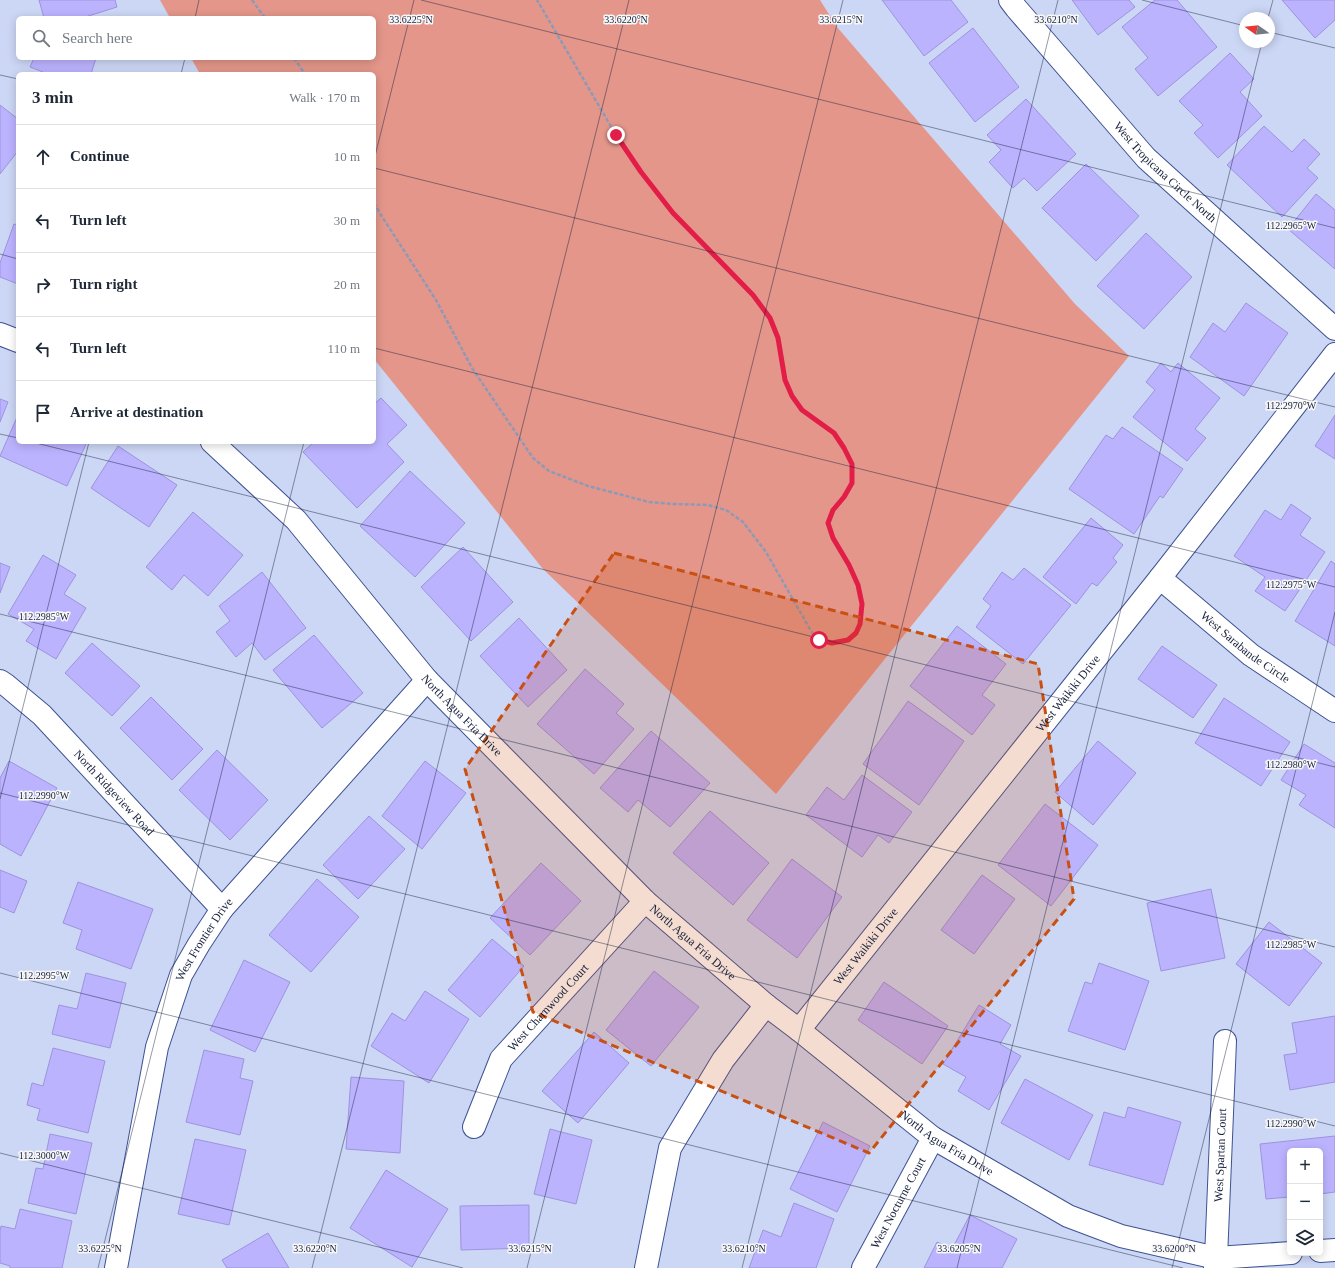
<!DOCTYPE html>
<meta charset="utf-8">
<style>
body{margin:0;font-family:Georgia,serif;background:#f2f2f3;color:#1f2937}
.controls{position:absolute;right:12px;bottom:12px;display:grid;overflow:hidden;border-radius:6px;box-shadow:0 2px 10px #0003}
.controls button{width:36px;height:36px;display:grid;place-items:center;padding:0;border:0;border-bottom:1px solid #e0e1e3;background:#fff;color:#1f2937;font:20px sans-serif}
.compass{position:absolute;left:1239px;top:12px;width:36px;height:36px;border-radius:50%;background:#fff;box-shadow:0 2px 10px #0003;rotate:284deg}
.stop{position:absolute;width:12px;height:12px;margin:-9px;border:3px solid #e11d48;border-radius:50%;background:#fff}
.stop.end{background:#e11d48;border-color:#fff;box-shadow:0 1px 4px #0008}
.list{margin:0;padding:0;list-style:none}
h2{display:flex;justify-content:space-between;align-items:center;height:52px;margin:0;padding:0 16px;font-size:17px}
h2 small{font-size:13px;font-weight:400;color:#747a83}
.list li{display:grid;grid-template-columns:26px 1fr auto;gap:12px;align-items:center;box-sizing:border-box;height:64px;padding:0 16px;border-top:1px solid #e0e1e3}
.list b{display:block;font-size:15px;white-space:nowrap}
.list em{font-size:13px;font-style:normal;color:#747a83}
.icon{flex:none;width:22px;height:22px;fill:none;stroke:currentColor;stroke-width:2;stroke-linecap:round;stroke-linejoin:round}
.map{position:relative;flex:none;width:1335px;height:1268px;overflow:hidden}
.search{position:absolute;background:#fff;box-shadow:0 2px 10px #0003;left:16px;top:16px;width:360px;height:44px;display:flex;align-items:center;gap:10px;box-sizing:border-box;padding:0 14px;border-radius:6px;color:#747a83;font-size:15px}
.panel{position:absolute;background:#fff;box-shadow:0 2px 10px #0003;left:16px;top:72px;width:360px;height:372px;border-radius:6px}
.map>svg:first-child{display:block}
.green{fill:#e4968a}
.building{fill:#bcb3ff;stroke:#9d93de}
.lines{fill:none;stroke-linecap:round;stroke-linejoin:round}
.minor-casing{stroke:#3e5292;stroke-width:24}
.path{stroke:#8e99b6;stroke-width:2.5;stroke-dasharray:4 2;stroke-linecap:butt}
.minor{stroke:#fff;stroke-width:22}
.route{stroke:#e11d48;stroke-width:5}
.marked{fill:#c85013;fill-opacity:0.2;stroke:#c85013;stroke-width:3;stroke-dasharray:8 5;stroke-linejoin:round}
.ticks{fill:none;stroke:#161f3b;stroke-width:1;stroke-opacity:0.45}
.labels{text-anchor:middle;stroke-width:3;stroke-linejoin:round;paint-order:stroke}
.street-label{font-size:12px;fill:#161f3b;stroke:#f8f8f8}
.ticks-label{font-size:10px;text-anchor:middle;fill:#161f3b;stroke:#f8f8f8;stroke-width:3;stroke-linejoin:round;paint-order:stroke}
</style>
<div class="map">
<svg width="1335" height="1268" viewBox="0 0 1335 1268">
<rect width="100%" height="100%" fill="#ccd7f5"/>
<path class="green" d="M160,0H820L837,27L1075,304L1129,356L776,794L543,569L374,359V74H200L191,58H374V18H170Z"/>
<g class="building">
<path d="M39,0H115L117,7L82,18H44Z"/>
<path d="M882,0H951L968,22L924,56Z"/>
<path d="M1072,0H1129L1135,7L1098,35Z"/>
<path d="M1155,0H1177L1217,47L1158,96L1135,69L1148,58L1122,27Z"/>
<path d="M1282,0H1335V20L1315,38Z"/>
<path d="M973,28L1019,87L975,122L929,63Z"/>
<path d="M1230,53L1254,79L1240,92L1262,116L1218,158L1194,133L1203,125L1179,101Z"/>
<path d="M34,58H96L91,74H42L43,72L30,67Z"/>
<path d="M1026,99L1076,154L1037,191L1024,178L1013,188L989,162L1001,150L987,135Z"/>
<path d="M0,105L18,119V151L0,174Z"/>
<path d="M1264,126L1292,152L1304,139L1320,154L1307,168L1318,178L1282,217L1227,165Z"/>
<path d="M1086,164L1139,216L1096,261L1042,208Z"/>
<path d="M1316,194L1335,210V269L1288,229Z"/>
<path d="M14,224L18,225V284L0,277V263Z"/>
<path d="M1146,233L1192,277L1144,329L1097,286Z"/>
<path d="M1246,303L1288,333L1244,396L1190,357L1213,323L1225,332Z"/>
<path d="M1161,363L1171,372L1178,363L1220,398L1195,429L1206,438L1187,461L1133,417L1155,390L1146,382Z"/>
<path d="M381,398L407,425L387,444L404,462L357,508L303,452L314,442H374V404Z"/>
<path d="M0,399L8,402L0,422Z"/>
<path d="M18,415V442H87L67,486L0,456Z"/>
<path d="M1335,415V459L1315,446Z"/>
<path d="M1122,427L1183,469L1163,498L1160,496L1134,534L1069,489L1106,435L1113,439Z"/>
<path d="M118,446L177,485L149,527L91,488Z"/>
<path d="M410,471L465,523L415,577L360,526Z"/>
<path d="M1291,504L1311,518L1300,535L1325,552L1285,611L1255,591L1265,577L1234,556L1265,510L1281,520Z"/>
<path d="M193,512L243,555L208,596L184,575L172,590L146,567Z"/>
<path d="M1091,518L1123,545L1113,558L1117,562L1097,586L1092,583L1076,604L1043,577Z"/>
<path d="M463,547L513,602L471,641L421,587Z"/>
<path d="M43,555L76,575L64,594L86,608L56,659L26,641L34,629L8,614Z"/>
<path d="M1331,561L1335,564V646L1295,621Z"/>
<path d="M0,563L10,567L0,593Z"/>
<path d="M1024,568L1071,605L1023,664L976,627L991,606L983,599L1002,572L1013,580Z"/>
<path d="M262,572L306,628L265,660L252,643L236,657L216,632L230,621L219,606Z"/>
<path d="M519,618L567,670L528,707L480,656Z"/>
<path d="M957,626L1006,664L982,695L995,705L972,735L910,686Z"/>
<path d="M314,635L363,693L322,728L273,670Z"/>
<path d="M92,643L140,686L112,716L65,673Z"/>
<path d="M1162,646L1217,685L1193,718L1138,679Z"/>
<path d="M585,669L624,704L616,713L634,729L594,774L537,724Z"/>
<path d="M151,697L203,749L172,780L120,728Z"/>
<path d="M1224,698L1290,742L1261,786L1195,743Z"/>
<path d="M908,701L964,741L919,805L863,764Z"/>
<path d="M651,731L710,783L670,827L638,800L628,812L600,788Z"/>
<path d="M1098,741L1136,773L1093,825L1055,792Z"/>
<path d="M1304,744L1335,763V828L1299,805L1306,795L1281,780Z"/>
<path d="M217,750L268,800L230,840L179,790Z"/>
<path d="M9,761L57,788L21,856L0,844V778Z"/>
<path d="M425,761L466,793L422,849L382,816Z"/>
<path d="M862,775L912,812L889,843L878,835L862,857L806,815L827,787L844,800Z"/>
<path d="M1045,804L1098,845L1051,906L998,865Z"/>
<path d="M710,811L769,863L733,905L673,853Z"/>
<path d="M369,816L405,849L358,899L323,865Z"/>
<path d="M792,859L842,897L797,958L747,920Z"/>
<path d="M541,863L581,901L530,955L490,918Z"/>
<path d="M0,870L27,881L14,913L0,907Z"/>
<path d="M982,875L1015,899L974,954L941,930Z"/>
<path d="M317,879L359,917L311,972L269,935Z"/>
<path d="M78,882L153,909L131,969L76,949L82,930L63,923Z"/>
<path d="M1211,889L1225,958L1161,971L1147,903Z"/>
<path d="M1269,922L1322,963L1289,1006L1236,964Z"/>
<path d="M492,939L524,966L480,1017L448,990Z"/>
<path d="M244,960L290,982L255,1052L210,1030Z"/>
<path d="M1099,963L1149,981L1125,1050L1068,1031L1085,982L1092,984Z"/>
<path d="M654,971L699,1007L651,1066L606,1030Z"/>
<path d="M86,973L126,983L110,1048L52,1034L59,1005L77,1009Z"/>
<path d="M884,982L948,1026L922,1064L858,1020Z"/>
<path d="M425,991L469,1019L429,1083L371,1046L392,1013L405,1021Z"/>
<path d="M979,1005L1011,1025L1000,1044L1021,1056L989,1110L958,1091L966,1077L943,1064Z"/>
<path d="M1335,1016V1082L1290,1090L1284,1055L1297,1053L1292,1023Z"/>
<path d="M594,1032L629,1063L578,1123L542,1091Z"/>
<path d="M53,1048L105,1061L88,1133L37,1120L40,1109L27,1105L32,1083L43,1086Z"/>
<path d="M204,1050L244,1059L240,1078L253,1081L240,1135L186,1122Z"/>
<path d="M351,1077L404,1081L400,1153L346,1149Z"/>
<path d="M1025,1079L1093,1115L1069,1160L1001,1123Z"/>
<path d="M1128,1107L1181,1122L1163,1185L1089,1165L1104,1112L1125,1118Z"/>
<path d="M823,1122L870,1146L837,1212L790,1189Z"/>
<path d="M550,1129L592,1140L576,1204L534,1194Z"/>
<path d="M50,1134L92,1143L76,1214L28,1203L36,1168L43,1169Z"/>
<path d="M1335,1136V1192L1320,1194V1151H1290V1197L1266,1199L1260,1144Z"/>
<path d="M195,1139L246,1150L229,1225L178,1214Z"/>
<path d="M386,1170L448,1209L412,1267L350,1228Z"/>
<path d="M794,1203L834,1219L816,1268H749L763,1230L781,1237Z"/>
<path d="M529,1205V1248L461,1250L460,1206Z"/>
<path d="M20,1209L72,1221L62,1268H10V1266L0,1263V1231L1,1226L15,1229Z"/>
<path d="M970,1215L1017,1239L1002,1268H924L937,1242L952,1249Z"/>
<path d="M268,1233L289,1268H227L222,1260Z"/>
</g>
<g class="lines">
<g class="minor-casing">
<g id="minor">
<path id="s1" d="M1010,0L1016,8L1146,158L1335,329"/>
<path d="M0,334L18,341"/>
<path id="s2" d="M212,442L296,520L427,680L645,901L766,1005L799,1030L933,1138L1068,1216L1121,1236L1216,1258L1291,1253"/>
<path id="s3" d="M1160,578L1251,655L1335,711"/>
<path id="s4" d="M0,681L6,685L42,715L222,909"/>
<path id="s5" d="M799,1030L1160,578L1335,354"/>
<path id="s6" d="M474,1127L501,1059L645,901"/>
<path d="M1320,1251L1335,1250"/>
<path id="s7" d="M116,1268L157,1047L181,975L199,944L222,909L427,680"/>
<path d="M646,1268L670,1148L723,1060L766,1005"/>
<path id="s8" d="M863,1268L933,1138"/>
<path id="s9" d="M1215,1268L1216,1258L1225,1041"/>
</g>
</g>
<g class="path">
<path d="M252,0L265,18"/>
<path d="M294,58L305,74"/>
<path d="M374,203L381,215L436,300L472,368L533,458L549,471L588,486L649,502L673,504L708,505L726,510L743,522L766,552L811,631L819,640L832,643L848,640L856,633L860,624L862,604L858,585L849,565L833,538L828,523L833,510L844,497L852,483V463L844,448L834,433L802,410L792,396L785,380L778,338L770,318L753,295L673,213L641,172L616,135L537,0"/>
</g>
<use href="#minor" class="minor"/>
</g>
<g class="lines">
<path class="route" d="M616,135L641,172L673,213L753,295L770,318L778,338L785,380L792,396L802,410L834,433L844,448L852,464V483L844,497L833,510L828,523L833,538L849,565L858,585L862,604L860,624L856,633L848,640L832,643L819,640"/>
</g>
<path class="marked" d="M614,553L1038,664L1074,899L869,1153L533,1012L465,769Z"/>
<path class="ticks" d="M421,0L1335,228M1142,0L1245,26M195,18L199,0M1268,18L1273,0M1269,32L1335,48M181,74L185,58M0,75L18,79M374,160L414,0M374,168L1335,407M0,254L18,259M374,348L1335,587M0,434L18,438M32,442L1335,767M0,614L1335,947M0,793L1335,1126M0,799L89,442M0,973L1183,1268M0,1153L463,1268M98,1268L304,442M312,1268L629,0M527,1268L843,0M742,1268L1058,0M957,1268L1262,42M1172,1268L1335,612"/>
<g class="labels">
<g class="street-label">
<text dy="4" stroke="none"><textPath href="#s1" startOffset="232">West Tropicana Circle North</textPath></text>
<text dy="4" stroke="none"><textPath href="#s3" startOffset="110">West Sarabande Circle</textPath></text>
<text dy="4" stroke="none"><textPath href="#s5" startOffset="431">West Waikiki Drive</textPath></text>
<text dy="4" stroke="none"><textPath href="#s2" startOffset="371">North Agua Fria Drive</textPath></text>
<text dy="4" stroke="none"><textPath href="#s4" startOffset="160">North Ridgeview Road</textPath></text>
<text dy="4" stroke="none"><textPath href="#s7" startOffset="343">West Frontier Drive</textPath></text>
<text dy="4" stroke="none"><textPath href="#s2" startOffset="695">North Agua Fria Drive</textPath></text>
<text dy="4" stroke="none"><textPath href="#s5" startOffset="107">West Waikiki Drive</textPath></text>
<text dy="4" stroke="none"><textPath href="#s6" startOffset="143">West Charnwood Court</textPath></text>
<text dy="4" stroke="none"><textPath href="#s2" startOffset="1019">North Agua Fria Drive</textPath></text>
<text dy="4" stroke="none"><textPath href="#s9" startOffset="113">West Spartan Court</textPath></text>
<text dy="4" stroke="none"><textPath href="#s8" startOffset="74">West Nocturne Court</textPath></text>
</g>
</g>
<g class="ticks-label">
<text x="411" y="23">33.6225°N</text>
<text x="626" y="23">33.6220°N</text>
<text x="841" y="23">33.6215°N</text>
<text x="1056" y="23">33.6210°N</text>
<text x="1291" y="229">112.2965°W</text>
<text x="1291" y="409">112.2970°W</text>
<text x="1291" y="588">112.2975°W</text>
<text x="44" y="620">112.2985°W</text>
<text x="1291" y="768">112.2980°W</text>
<text x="44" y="799">112.2990°W</text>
<text x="1291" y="948">112.2985°W</text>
<text x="44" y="979">112.2995°W</text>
<text x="1291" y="1127">112.2990°W</text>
<text x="44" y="1159">112.3000°W</text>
<text x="100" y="1252">33.6225°N</text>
<text x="315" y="1252">33.6220°N</text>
<text x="530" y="1252">33.6215°N</text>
<text x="744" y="1252">33.6210°N</text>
<text x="959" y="1252">33.6205°N</text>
<text x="1174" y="1252">33.6200°N</text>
</g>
</svg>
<div class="controls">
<button>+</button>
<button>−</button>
<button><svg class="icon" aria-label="layers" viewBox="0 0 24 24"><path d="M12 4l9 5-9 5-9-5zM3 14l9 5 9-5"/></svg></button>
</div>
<svg class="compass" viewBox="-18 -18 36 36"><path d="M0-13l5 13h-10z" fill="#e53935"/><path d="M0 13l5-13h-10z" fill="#747a83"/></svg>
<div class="stop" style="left:819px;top:640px"></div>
<div class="stop end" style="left:616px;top:135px"></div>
<div class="search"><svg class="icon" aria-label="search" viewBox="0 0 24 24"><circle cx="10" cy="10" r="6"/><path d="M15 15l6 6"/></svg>Search here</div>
<section class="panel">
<h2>3 min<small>Walk · 170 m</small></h2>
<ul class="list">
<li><svg class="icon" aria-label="ahead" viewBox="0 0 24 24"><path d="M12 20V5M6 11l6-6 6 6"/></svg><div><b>Continue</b></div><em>10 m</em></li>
<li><svg class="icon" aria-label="left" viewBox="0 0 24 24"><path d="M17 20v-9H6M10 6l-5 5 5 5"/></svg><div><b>Turn left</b></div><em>30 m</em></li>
<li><svg class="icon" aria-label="right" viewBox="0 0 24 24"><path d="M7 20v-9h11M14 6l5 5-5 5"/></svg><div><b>Turn right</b></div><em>20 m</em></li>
<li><svg class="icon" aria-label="left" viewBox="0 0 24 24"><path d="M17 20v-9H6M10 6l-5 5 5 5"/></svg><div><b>Turn left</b></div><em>110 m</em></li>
<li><svg class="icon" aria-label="arrive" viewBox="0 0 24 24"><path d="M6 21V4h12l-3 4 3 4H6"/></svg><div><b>Arrive at destination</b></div></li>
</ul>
</section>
</div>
